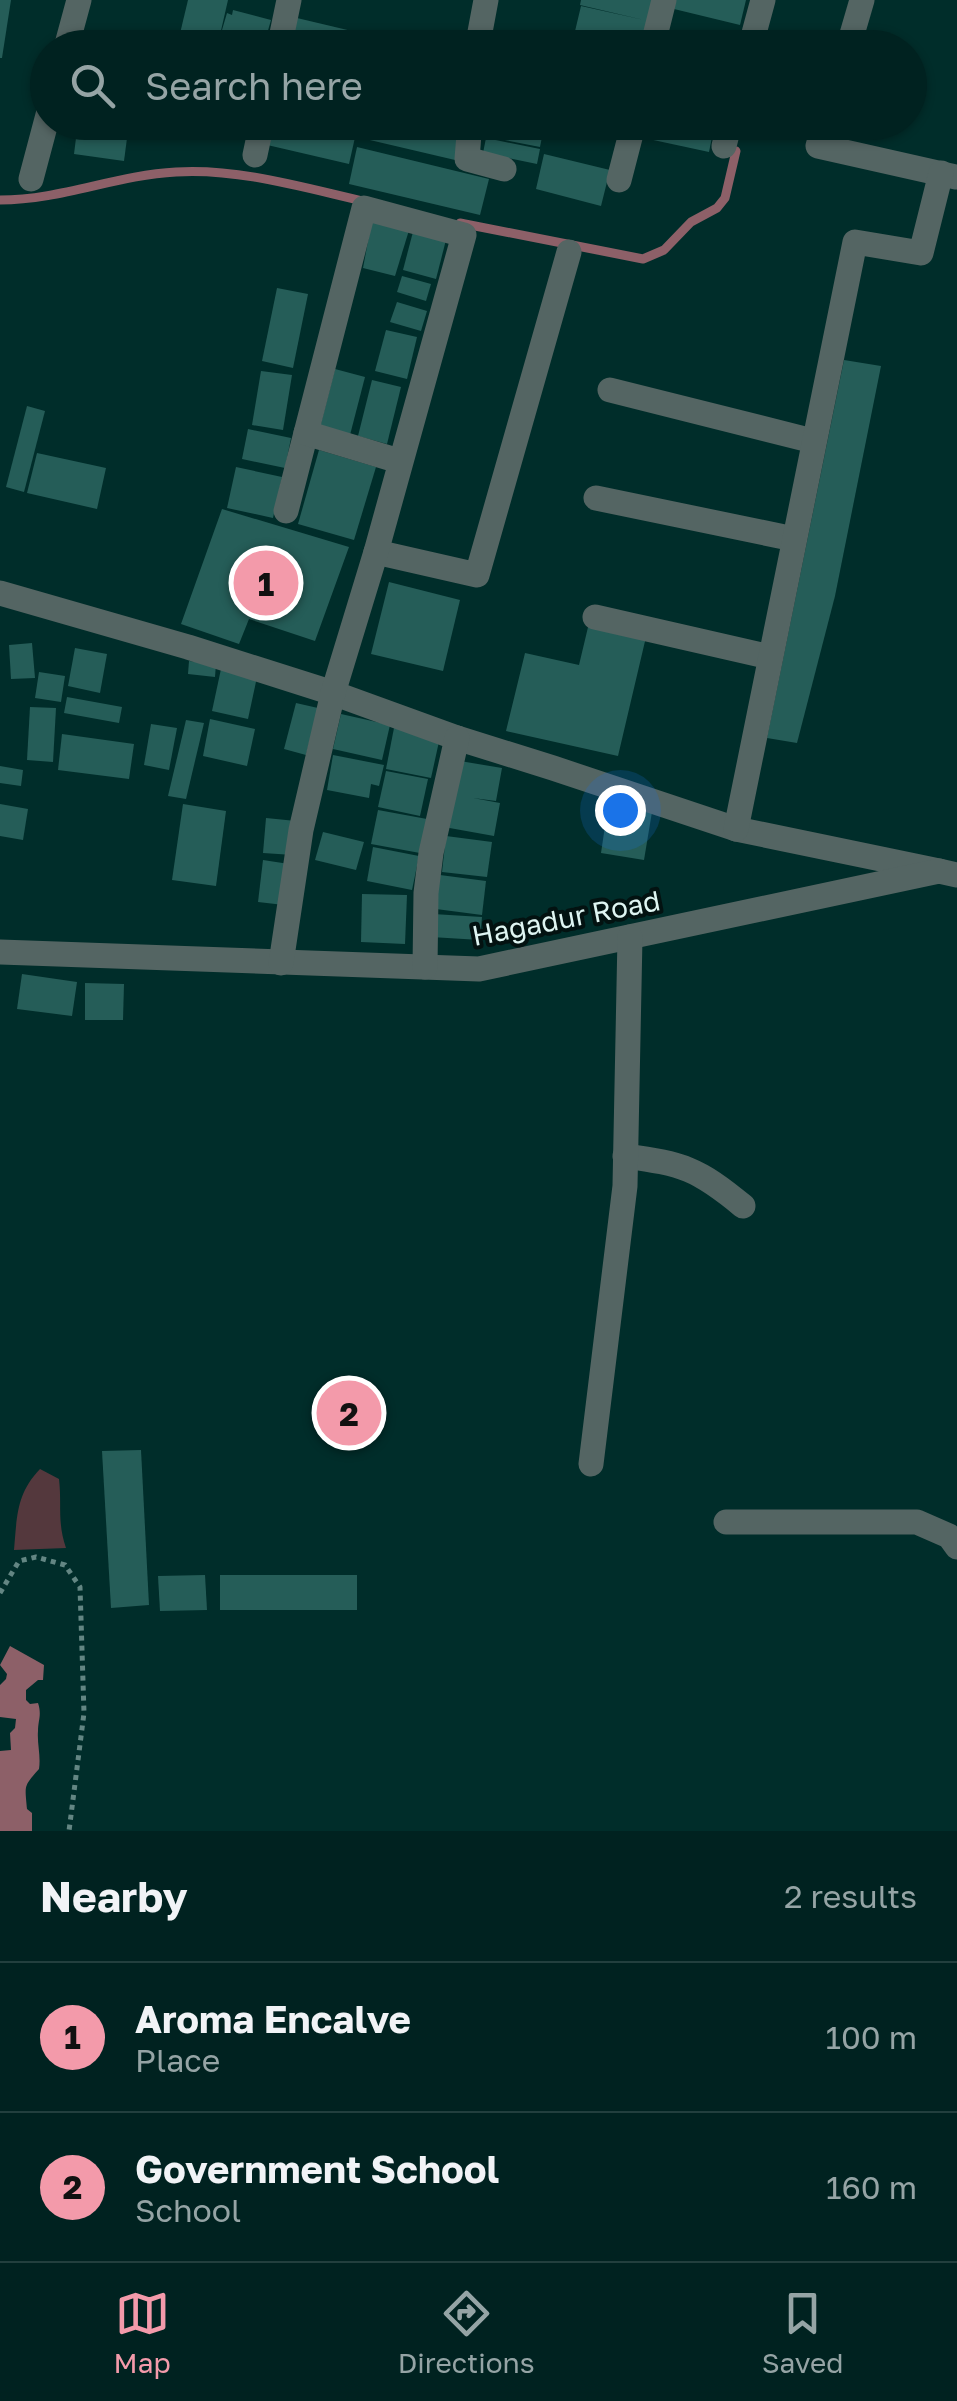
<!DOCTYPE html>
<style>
body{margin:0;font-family:"Golos Text",sans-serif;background:#0e2f2d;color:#f1f3f6}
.you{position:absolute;left:620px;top:810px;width:35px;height:35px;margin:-25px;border:8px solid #fff;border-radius:50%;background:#1a73e8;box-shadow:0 0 0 15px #1a73e833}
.badge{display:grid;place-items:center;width:65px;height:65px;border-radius:50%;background:#f39aaa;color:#111;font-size:32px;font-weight:700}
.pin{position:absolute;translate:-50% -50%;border:5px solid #fff;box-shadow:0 2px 10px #0006}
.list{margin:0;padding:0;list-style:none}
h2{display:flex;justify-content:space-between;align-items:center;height:130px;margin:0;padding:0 40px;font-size:42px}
h2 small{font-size:32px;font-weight:400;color:#95a4a5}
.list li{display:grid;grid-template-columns:65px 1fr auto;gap:30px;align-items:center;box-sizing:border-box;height:150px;padding:0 40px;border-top:2px solid #223f3e}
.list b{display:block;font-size:38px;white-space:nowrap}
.list p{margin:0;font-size:32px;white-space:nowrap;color:#95a4a5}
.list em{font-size:32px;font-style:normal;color:#95a4a5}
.icon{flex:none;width:55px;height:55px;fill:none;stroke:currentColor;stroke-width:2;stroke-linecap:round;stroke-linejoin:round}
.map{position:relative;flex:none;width:957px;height:1831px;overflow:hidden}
.search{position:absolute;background:#002220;box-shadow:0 2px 8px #0004;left:30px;right:30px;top:30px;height:110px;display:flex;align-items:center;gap:25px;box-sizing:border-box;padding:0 35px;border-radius:55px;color:#95a4a5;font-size:38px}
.sheet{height:430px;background:#002220}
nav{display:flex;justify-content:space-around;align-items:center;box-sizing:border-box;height:140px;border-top:2px solid #223f3e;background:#002220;font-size:28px;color:#95a4a5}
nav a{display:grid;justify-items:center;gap:5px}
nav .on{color:#f39aaa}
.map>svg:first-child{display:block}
.green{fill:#54383d}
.water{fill:#8d6068}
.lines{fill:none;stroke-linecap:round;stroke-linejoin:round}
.stream{stroke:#8d6068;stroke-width:9}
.building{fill:#255d58}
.path{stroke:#638683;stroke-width:5;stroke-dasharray:5 5;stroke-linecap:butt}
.minor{stroke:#546563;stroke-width:25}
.labels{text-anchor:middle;stroke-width:8;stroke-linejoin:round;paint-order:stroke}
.street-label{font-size:28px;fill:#dff5f2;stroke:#031211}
</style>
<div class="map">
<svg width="957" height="1831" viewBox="0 0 957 1831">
<rect width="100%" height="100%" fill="#002d2a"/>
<path class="green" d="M40,1469L59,1479C62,1505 57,1522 66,1548L14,1550C17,1517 16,1494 40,1469Z"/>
<path class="water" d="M10,1646L44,1665L43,1680H38L26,1690V1700L30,1704L38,1703C42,1715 38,1720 38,1731C37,1744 41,1756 39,1769C23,1787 25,1785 27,1809L32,1813V1831H0V1751L11,1750L10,1733L15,1728L16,1719L0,1717V1685L6,1679L7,1674L0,1665Z"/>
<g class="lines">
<g class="stream">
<path d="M0,200C61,200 116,175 176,172C239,168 305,188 367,202"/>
<path d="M460,223L643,259L664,250L691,222L717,208L725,198L736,151"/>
</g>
</g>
<g class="building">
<path d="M0,0H11L2,58H0Z"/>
<path d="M188,0H228L217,48L177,46Z"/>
<path d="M581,0H655L643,48H571L581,6L644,20L580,5Z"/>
<path d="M676,0H746L740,25L674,9Z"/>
<path d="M233,10L271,20L263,48H219L220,42L225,43L227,31L222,30L227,13L232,15Z"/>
<path d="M297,18L377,37L375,48H290Z"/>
<path d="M78,122L129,123L124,161L74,154Z"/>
<path d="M268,122H311L356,133L349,164L263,144Z"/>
<path d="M361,122H464L455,160L357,137Z"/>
<path d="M491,122H545L540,147L489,137Z"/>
<path d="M647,122H715L709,152L644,138Z"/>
<path d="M486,138L540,149L537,164L483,153Z"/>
<path d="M357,147L489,179L480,215L349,184Z"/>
<path d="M544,154L610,170L601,206L536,189Z"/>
<path d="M372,220L410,227L395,276L363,268Z"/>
<path d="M414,228L447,236L436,279L403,270Z"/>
<path d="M402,276L431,284L426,301L397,292Z"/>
<path d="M277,288L308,294L293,368L262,361Z"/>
<path d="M397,302L427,311L421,331L390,322Z"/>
<path d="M386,330L417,337L407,379L375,371Z"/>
<path d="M844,360L881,366L835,596L797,743L767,738Z"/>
<path d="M335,369L365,377L350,435L320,427Z"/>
<path d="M261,371L292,375L283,430L252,425Z"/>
<path d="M372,380L401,387L387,444L358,436Z"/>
<path d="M27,406L45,411L24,492L6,487Z"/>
<path d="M248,429L291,438L285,468L242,459Z"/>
<path d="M319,450L376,467L354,540L298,524Z"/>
<path d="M37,453L106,468L97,509L27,493Z"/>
<path d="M236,467L282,477L273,518L227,508Z"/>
<path d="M222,509L349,547L315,641L249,619L239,644L181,624Z"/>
<path d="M389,582L460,600L443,671L371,654Z"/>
<path d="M589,623L646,637L618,756L506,731L525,653L579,665Z"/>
<path d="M32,643L35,678L11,679L9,645Z"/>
<path d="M75,648L107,654L100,693L68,686Z"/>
<path d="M189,661L216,664L215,677L188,674Z"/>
<path d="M221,669L257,677L248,719L212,711Z"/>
<path d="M39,672L65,676L61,702L35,698Z"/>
<path d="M67,697L122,707L119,723L64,713Z"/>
<path d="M296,703L318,708L306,755L284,749Z"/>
<path d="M30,707L56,708L53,762L27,760Z"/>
<path d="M341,714L390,725L382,760L333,749Z"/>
<path d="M210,719L255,729L247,766L203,756Z"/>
<path d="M186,720L204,723L186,799L168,796Z"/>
<path d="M151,724L177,728L169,770L144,765Z"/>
<path d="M394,728L440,737L431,778L386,769Z"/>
<path d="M62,734L134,744L129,779L58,770Z"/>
<path d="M333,755L384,765L379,786L371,784L369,798L327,790Z"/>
<path d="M454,760L502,768L496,801L473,798L500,803L494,836L444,827Z"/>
<path d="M0,766L23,770L21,786L0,783Z"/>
<path d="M386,771L428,779L420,816L378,807Z"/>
<path d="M609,799L653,806L644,860L601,853Z"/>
<path d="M0,804L28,809L23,840L0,836Z"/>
<path d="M183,804L226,811L216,886L172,880Z"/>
<path d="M378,810L427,819L420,853L371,844Z"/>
<path d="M266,818L296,821L293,855L263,853Z"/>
<path d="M323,832L364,842L356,870L315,860Z"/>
<path d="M446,836L492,842L487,877L442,872Z"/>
<path d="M373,847L419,856L412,890L367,881Z"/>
<path d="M263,860L289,864L284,905L258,902Z"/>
<path d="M440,875L486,881L482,915L436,909Z"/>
<path d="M362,894L407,895L405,944L361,942Z"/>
<path d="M433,914L482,917L480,940L431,937Z"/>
<path d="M22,974L77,982L72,1016L17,1009Z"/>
<path d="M85,983L124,984L123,1020H85Z"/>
<path d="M141,1450L149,1605L111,1608L102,1451Z"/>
<path d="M205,1575L207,1610L160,1611L158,1576Z"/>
<rect x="220" y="1575" width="137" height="35"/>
</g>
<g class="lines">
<path class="path" d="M0,1593L19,1561L36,1557L65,1565L80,1587L84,1713L69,1831"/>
<g class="minor">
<path d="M66,48L79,0"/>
<path d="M279,48L289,0"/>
<path d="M477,48L486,0"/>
<path d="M652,48L664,0"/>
<path d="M750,48L763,0"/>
<path d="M848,48L862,0"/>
<path d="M470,122L467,159L504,169"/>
<path d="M825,122L818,146L956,177"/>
<path d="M724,146L730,122"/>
<path d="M255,155L262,122"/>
<path d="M31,179L48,115"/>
<path d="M619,180L634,122"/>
<path d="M610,390L813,441"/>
<path d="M596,498L794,539"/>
<path d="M286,511L306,433"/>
<path d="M376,552L477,575L569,252"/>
<path d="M0,593L188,647L333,693L457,738L553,768L736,829L939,871"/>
<path d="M595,617L770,657"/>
<path d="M736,829L855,242L921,253L941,173"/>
<path d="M0,952L479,969L939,871L957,875"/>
<path d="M281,963L301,830L333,693L376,552L464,235L364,208L306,433L399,461"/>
<path d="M425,967L426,893L431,853L457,738"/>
<path d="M625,1156C683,1164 697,1168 743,1206"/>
<path d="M591,1464L625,1186L630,937"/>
<path d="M726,1522H917L949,1536L957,1547"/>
</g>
</g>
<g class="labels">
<g class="street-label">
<text transform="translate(566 918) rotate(-11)" y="10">Hagadur Road</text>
</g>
</g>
</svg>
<div class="you"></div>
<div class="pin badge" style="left:266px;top:583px">1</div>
<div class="pin badge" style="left:349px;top:1413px">2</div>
<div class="search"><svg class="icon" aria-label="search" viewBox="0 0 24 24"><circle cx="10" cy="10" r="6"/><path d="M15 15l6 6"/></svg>Search here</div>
</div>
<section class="sheet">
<h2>Nearby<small>2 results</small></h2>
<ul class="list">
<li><span class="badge">1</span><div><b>Aroma Encalve</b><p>Place</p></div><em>100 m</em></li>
<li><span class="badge">2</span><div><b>Government School</b><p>School</p></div><em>160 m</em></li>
</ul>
</section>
<nav>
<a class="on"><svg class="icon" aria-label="map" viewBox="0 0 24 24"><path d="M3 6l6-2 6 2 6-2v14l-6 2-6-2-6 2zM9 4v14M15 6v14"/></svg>Map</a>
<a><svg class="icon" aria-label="directions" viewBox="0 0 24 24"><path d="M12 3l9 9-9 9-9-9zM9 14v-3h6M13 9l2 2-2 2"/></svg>Directions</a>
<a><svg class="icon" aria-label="saved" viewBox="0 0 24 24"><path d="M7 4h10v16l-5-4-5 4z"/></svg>Saved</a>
</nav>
